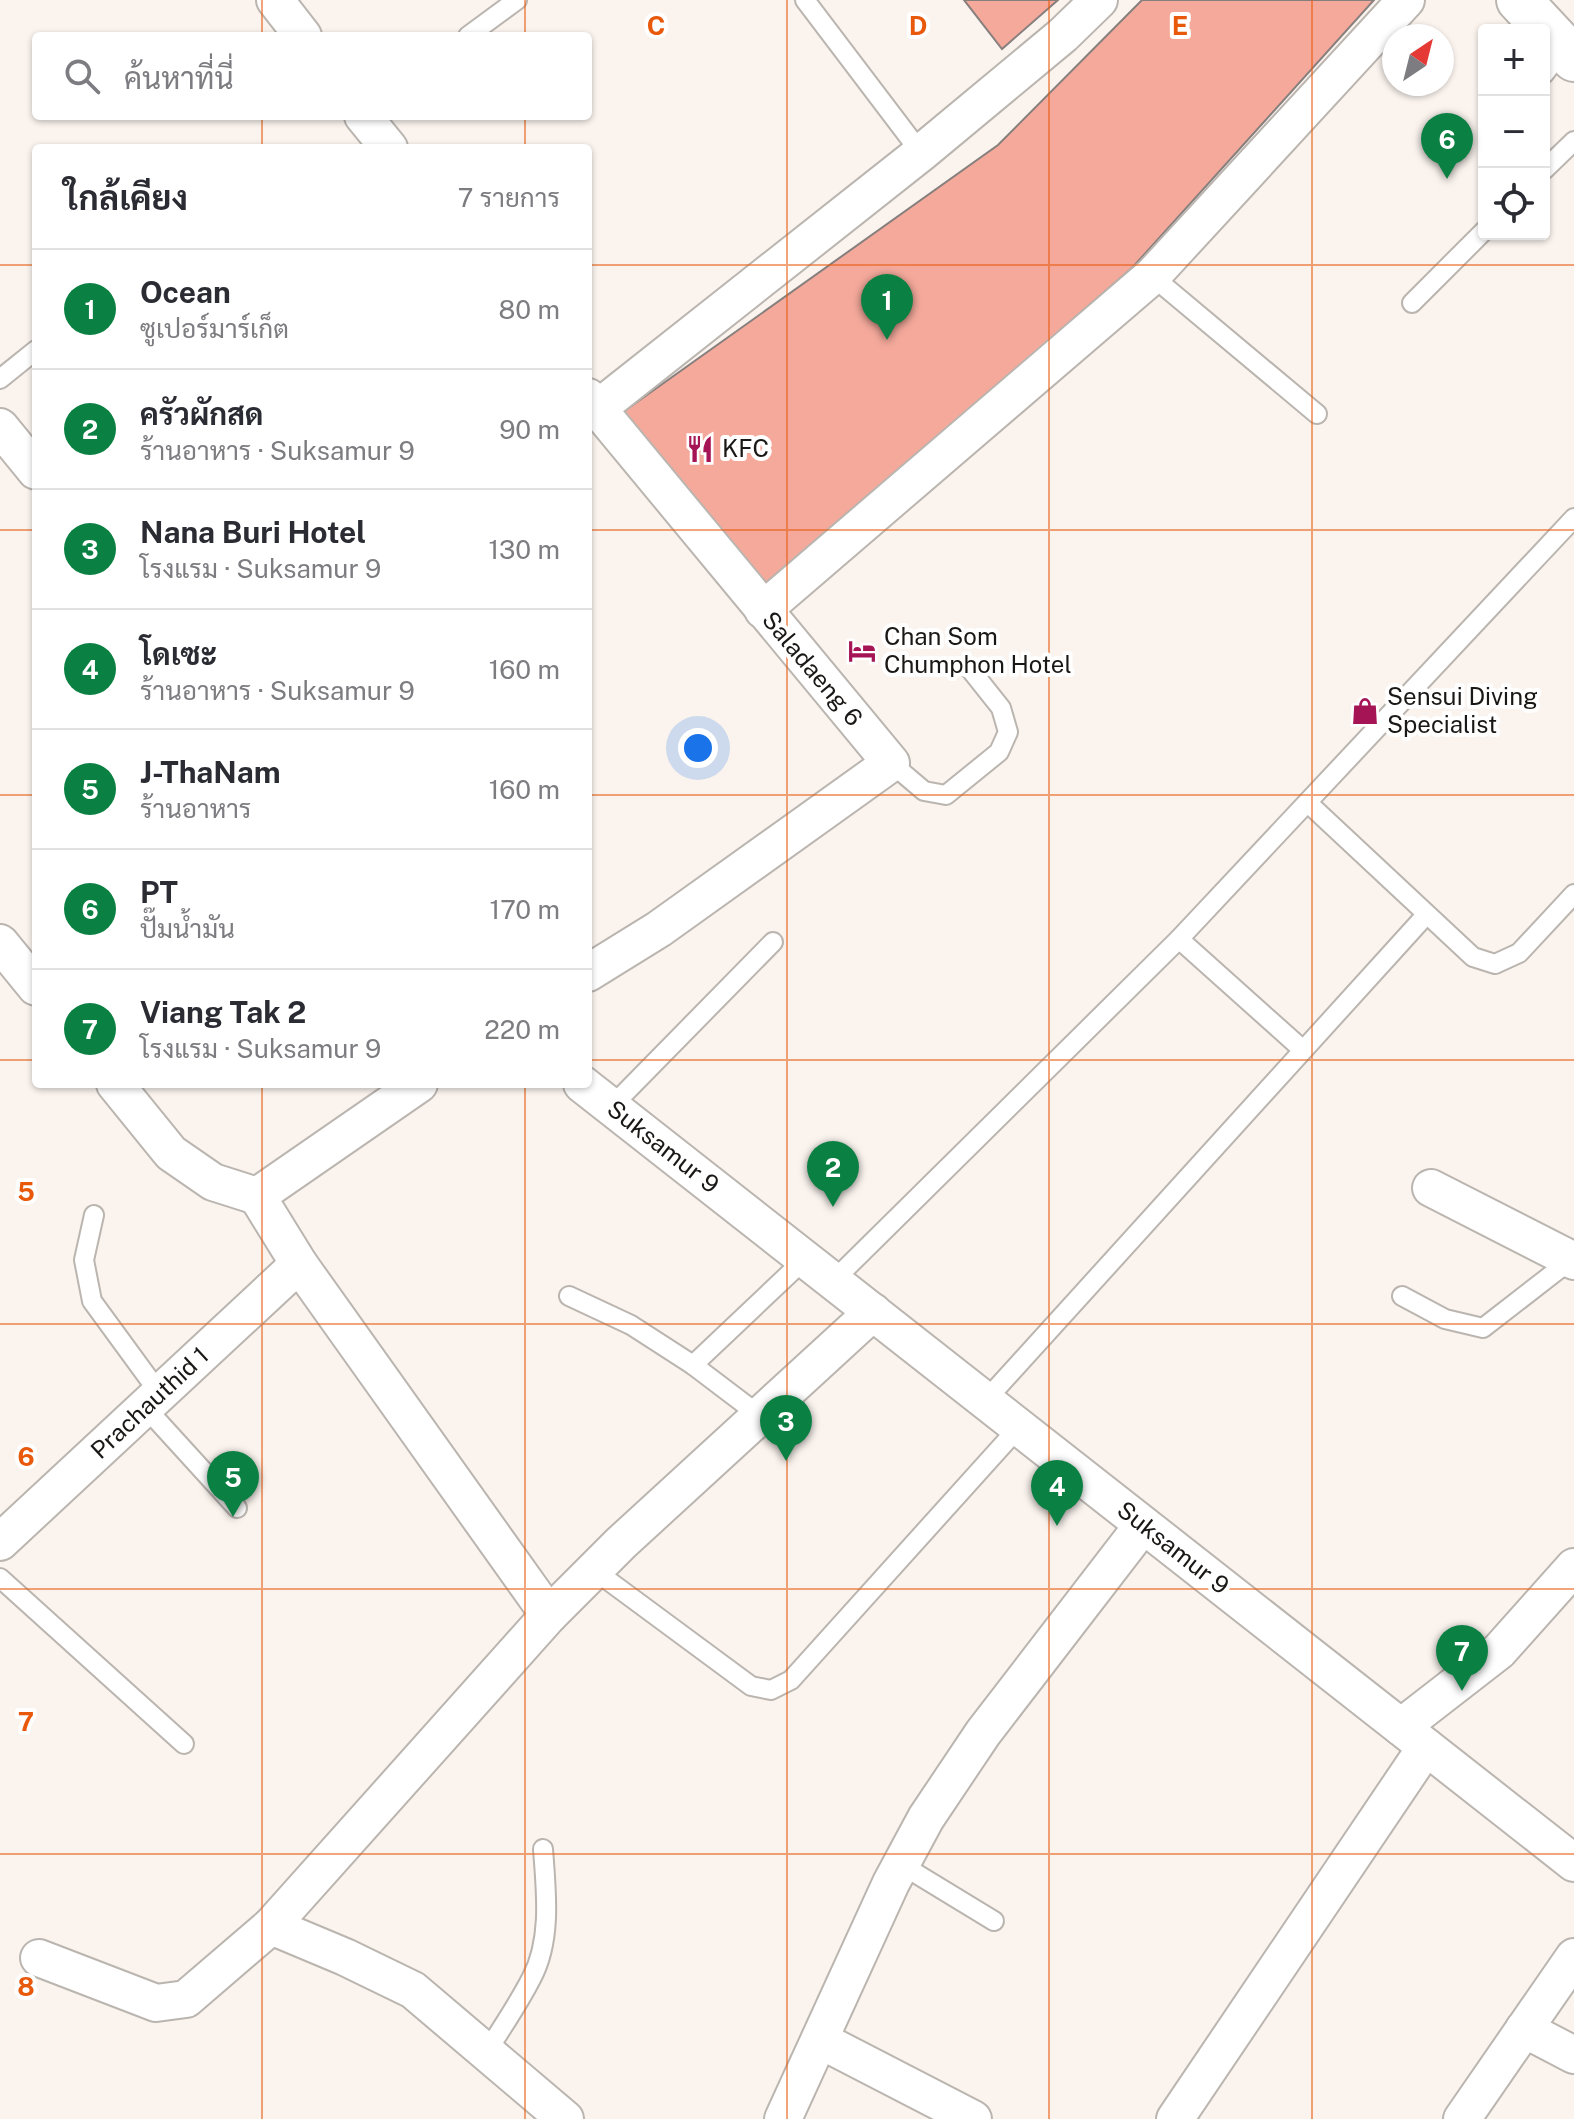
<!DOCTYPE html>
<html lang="th">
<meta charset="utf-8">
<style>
body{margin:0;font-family:"Public Sans",Sarabun,sans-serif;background:#f7f7f7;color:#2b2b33}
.controls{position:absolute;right:24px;top:24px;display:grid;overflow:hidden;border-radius:8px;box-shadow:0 2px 6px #0004}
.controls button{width:72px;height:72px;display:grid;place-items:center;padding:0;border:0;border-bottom:2px solid #e1e1e2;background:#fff;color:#2b2b33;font:40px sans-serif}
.compass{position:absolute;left:1382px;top:24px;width:72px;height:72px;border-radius:50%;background:#fff;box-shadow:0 2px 6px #0004;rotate:35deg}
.you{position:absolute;left:698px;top:748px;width:28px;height:28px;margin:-20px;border:6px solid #fff;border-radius:50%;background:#1a73e8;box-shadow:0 0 0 12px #1a73e833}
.badge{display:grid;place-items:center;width:52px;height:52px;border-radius:50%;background:#0b8043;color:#fff;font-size:26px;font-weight:700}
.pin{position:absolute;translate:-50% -66px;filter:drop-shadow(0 2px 4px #0008)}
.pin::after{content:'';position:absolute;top:42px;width:28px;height:24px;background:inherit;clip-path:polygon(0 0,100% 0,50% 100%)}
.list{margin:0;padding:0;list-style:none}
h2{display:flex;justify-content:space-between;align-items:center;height:104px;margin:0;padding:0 32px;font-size:34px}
h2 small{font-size:26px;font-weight:400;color:#7c7c81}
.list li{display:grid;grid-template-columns:52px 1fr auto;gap:24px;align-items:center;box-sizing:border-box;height:120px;padding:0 32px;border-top:2px solid #e1e1e2}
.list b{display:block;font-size:30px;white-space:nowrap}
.list p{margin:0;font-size:26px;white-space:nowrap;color:#7c7c81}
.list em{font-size:26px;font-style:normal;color:#7c7c81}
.icon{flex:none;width:44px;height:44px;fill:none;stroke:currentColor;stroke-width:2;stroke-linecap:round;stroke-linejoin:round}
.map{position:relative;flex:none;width:1574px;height:2119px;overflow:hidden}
.search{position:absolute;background:#fff;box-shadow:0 2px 6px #0004;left:32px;top:32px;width:560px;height:88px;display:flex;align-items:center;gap:20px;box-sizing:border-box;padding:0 28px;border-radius:8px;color:#7c7c81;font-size:30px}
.panel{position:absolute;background:#fff;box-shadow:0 2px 6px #0004;left:32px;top:144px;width:560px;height:944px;border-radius:8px}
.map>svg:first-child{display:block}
.building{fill:#f4a99b;stroke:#877f7d;stroke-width:2}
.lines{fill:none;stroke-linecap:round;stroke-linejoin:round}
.service-casing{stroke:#bbb5b0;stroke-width:22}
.minor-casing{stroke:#bbb5b0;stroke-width:40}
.tertiary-casing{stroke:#bbb5b0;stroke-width:48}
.service{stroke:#fff;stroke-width:18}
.minor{stroke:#fff;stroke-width:36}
.tertiary{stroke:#fff;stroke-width:44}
.grid{fill:none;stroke:#e8590c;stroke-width:2;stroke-opacity:0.55}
.labels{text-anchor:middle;stroke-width:8;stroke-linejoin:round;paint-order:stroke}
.poi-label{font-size:24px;fill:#1a1816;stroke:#fff;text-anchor:start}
.street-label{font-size:24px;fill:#1a1816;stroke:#fff}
.grid-label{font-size:26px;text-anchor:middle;font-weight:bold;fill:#e8590c;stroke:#fff;stroke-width:8;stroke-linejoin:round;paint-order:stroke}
</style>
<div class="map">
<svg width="1574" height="2119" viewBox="0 0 1574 2119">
<rect width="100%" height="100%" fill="#faf3ee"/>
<g class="building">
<path d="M964,0H1058L1002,49Z"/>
<path d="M1142,0H1374L1132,268L765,587L623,412L998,145Z"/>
</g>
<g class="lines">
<g class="service-casing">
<g id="service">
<path d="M805,0L921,153"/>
<path d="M468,36L517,0"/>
<path d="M1544,74L1564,48"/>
<path d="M1544,170L1574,141"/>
<path d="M1152,276L1317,414"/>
<path d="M1412,303L1484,231"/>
<path d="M0,379L36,350"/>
<path d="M891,763L924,791L946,795L999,752L1008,732L1001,708L970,669"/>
<path d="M1308,803L1473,957L1495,964L1519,953L1574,894"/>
<path d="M1179,939L1303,1050"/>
<path d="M611,1107L773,942"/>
<path d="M94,1215L84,1260L92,1301L160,1394"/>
<path d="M833,1281L1179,939L1574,518"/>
<path d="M569,1296L631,1325L693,1365L759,1415"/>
<path d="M1402,1296L1445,1319L1483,1328L1572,1259"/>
<path d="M693,1365L805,1259"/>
<path d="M985,1401L1426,915"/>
<path d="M145,1407L237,1508"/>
<path d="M594,1570L751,1686L771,1690L791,1680L1019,1427"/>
<path d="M0,1578L184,1744"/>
<path d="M902,1865L994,1921"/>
<path d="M487,2052C502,2027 519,2003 532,1977C552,1939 546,1890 543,1849"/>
</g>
</g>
<g class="minor-casing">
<g id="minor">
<path d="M275,0L303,36"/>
<path d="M363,116L389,148"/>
<path d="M588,397L891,763L659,929L588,973"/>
<path d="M597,409L921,153L1063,35L1099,0"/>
<path d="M0,427L36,471"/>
<path d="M763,610L1152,276L1406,0"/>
<path d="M0,943L36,987"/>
<path d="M115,1084L171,1153L213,1182L257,1196"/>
<path d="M419,1084L257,1196L299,1264L549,1615"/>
<path d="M582,1084L1574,1863"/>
<path d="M1431,1188L1574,1261"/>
<path d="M0,1542L299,1264"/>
<path d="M1401,1727L1499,1651L1574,1567"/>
<path d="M271,1926L345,1957L413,1990L565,2119"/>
<path d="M39,1958L156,2003L186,1999L271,1926L549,1615L621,1543L873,1312"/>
<path d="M1524,2029L1574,2055"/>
<path d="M820,2040L973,2119"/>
<path d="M783,2119L891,1883L926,1818L983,1733L1143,1525"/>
<path d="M1175,2119L1426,1747"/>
<path d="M1462,2119L1574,1957"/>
</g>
</g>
<g class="tertiary-casing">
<path id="tertiary" d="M1519,0L1574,59"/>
</g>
<use href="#service" class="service"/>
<use href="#minor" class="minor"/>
<use href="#tertiary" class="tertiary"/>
</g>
<path class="grid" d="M262,0V36M525,0V36M787,0V2119M1049,0V2119M1312,0V2119M262,116V148M525,116V148M0,265H36M588,265H1574M0,530H36M588,530H1574M0,795H36M588,795H1574M0,1060H36M588,1060H1574M262,1084V2119M525,1084V2119M0,1324H1574M0,1589H1574M0,1854H1574"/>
<defs>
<g id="restaurant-bare" transform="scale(2.16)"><path d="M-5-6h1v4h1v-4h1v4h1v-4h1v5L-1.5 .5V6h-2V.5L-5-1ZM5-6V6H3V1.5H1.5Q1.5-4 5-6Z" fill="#a51556" stroke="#fff" stroke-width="2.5" paint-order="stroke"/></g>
<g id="hotel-bare" transform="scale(2.16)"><path d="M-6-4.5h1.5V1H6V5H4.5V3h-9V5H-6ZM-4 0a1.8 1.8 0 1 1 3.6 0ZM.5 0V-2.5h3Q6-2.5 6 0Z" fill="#a51556" stroke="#fff" stroke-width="2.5" paint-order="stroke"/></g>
<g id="shop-bare" transform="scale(2.16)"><path d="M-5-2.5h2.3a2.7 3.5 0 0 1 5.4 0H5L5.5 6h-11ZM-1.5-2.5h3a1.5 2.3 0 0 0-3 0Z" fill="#a51556" stroke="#fff" stroke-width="2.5" paint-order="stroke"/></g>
</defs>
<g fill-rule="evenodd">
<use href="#restaurant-bare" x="700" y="449"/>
<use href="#hotel-bare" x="862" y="651"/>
<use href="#shop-bare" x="1365" y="711"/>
</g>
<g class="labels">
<g class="poi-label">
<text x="722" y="457">KFC</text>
<text x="884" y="645">Chan Som<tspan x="884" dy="28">Chumphon Hotel</tspan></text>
<text x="1387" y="705">Sensui Diving<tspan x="1387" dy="28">Specialist</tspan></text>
</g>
<g class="street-label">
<text transform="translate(812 669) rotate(50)" y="8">Saladaeng 6</text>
<text transform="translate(663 1147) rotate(38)" y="8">Suksamur 9</text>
<text transform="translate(150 1403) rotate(-43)" y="8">Prachauthid 1</text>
<text transform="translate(1173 1548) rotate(38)" y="8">Suksamur 9</text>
</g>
</g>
<g class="grid-label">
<text x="656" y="35">C</text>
<text x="918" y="35">D</text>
<text x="1180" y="35">E</text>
<text x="26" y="1201">5</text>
<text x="26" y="1466">6</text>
<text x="26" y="1731">7</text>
<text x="26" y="1996">8</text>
</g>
</svg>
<div class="controls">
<button>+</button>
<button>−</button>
<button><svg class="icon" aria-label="locate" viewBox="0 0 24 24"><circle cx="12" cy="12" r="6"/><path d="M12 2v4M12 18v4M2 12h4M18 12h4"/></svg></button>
</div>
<svg class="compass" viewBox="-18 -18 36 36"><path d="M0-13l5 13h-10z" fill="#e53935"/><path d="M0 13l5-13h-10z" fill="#7c7c81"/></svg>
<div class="you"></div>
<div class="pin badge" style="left:887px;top:340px">1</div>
<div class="pin badge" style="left:833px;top:1207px">2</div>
<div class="pin badge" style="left:786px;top:1461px">3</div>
<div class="pin badge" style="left:1057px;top:1526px">4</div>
<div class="pin badge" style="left:233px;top:1517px">5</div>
<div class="pin badge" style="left:1447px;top:179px">6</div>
<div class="pin badge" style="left:1462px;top:1691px">7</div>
<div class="search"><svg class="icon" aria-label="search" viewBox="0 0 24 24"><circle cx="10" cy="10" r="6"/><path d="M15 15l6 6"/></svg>ค้นหาที่นี่</div>
<section class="panel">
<h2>ใกล้เคียง<small>7 รายการ</small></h2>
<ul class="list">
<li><span class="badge">1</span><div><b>Ocean</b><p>ซูเปอร์มาร์เก็ต</p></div><em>80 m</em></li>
<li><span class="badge">2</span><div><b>ครัวผักสด</b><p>ร้านอาหาร · Suksamur 9</p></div><em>90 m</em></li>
<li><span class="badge">3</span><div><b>Nana Buri Hotel</b><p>โรงแรม · Suksamur 9</p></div><em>130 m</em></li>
<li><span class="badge">4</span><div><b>โดเซะ</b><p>ร้านอาหาร · Suksamur 9</p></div><em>160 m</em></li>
<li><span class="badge">5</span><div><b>J-ThaNam</b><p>ร้านอาหาร</p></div><em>160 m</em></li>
<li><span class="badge">6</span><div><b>PT</b><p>ปั๊มน้ำมัน</p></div><em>170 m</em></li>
<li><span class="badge">7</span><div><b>Viang Tak 2</b><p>โรงแรม · Suksamur 9</p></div><em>220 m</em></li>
</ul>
</section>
</div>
